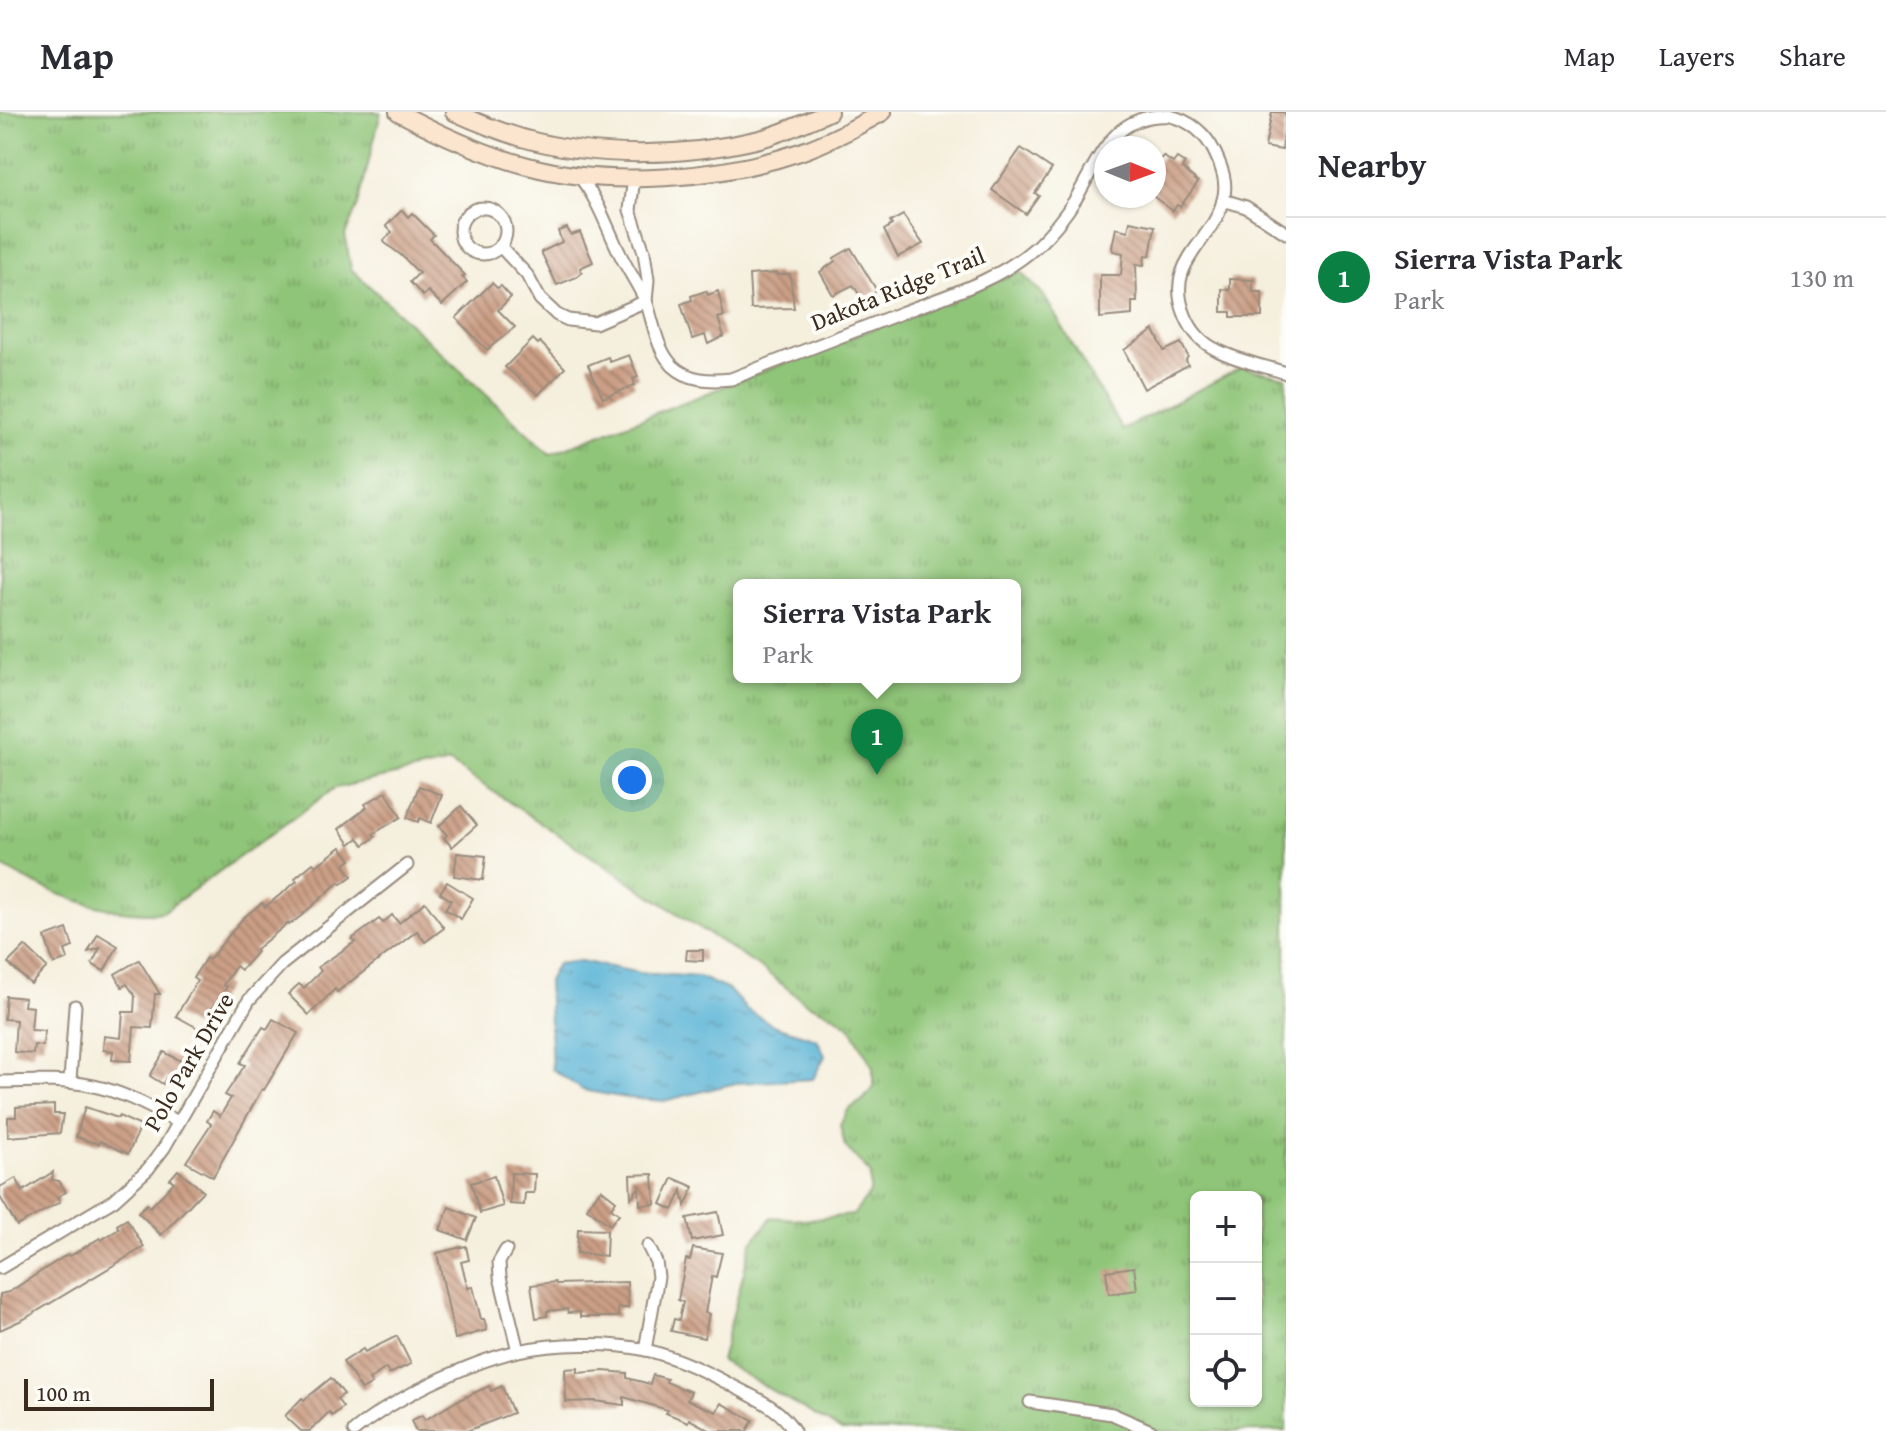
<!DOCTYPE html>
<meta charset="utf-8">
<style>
body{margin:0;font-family:"Gentium Book Plus",serif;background:#f2f2f3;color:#2b2b33}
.controls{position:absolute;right:24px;bottom:24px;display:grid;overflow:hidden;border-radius:12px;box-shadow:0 2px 6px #0004}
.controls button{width:72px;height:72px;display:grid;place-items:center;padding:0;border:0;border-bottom:2px solid #e1e1e2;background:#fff;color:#2b2b33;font:40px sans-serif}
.compass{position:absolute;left:1094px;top:24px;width:72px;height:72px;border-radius:50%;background:#fff;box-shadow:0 2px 6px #0004;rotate:91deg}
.scale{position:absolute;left:24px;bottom:20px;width:190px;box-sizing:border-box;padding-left:8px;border:4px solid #3b2a1e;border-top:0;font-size:22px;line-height:28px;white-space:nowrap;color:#3b2a1e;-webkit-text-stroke:6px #fdfcf7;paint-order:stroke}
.you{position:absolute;left:632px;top:668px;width:28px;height:28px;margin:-20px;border:6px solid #fff;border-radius:50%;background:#1a73e8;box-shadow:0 0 0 12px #1a73e833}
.badge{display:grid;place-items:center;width:52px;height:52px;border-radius:50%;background:#0b8043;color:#fff;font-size:26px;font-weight:700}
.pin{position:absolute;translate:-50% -66px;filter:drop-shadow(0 2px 4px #0008)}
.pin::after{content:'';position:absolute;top:42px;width:28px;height:24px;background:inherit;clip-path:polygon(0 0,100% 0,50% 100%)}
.popup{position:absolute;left:733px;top:467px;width:288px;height:104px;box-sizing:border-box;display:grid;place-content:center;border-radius:12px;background:#fff;filter:drop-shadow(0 2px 6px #0005);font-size:26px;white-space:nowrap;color:#7c7c81}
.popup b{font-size:30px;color:#2b2b33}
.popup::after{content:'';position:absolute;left:50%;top:100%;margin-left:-16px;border:16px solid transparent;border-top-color:#fff}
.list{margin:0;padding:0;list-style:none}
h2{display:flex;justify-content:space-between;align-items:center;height:104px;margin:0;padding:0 32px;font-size:34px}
h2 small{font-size:26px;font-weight:400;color:#7c7c81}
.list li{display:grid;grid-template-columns:52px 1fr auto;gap:24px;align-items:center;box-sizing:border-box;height:120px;padding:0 32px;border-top:2px solid #e1e1e2}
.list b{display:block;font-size:30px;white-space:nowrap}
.list p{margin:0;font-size:26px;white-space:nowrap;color:#7c7c81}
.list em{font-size:26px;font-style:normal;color:#7c7c81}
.icon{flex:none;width:44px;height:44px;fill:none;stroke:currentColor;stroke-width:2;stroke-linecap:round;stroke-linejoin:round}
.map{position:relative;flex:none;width:1286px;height:1319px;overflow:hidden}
header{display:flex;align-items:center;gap:48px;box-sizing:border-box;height:112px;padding:0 40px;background:#fff;border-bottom:2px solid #e1e1e2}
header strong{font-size:38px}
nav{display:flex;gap:44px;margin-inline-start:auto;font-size:28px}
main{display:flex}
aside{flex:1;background:#fff}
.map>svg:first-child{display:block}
.park{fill:url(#park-tufts);stroke:#65784b;stroke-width:2;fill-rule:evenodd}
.water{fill:url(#water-ripples);stroke:#4a6e7a;stroke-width:2}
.building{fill:url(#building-back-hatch)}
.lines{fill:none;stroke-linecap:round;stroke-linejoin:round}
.street-casing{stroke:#988c7e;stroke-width:15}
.secondary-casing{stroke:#988c7e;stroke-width:20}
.street{stroke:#fff;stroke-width:11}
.secondary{stroke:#fbe5cf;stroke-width:16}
.labels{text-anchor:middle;stroke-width:8;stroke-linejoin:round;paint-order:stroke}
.street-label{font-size:24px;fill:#3b2a1e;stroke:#fdfcf7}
</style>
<header>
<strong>Map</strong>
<nav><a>Map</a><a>Layers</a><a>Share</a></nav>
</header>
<main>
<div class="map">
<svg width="1286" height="1319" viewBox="0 0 1286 1319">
<defs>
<pattern id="park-tufts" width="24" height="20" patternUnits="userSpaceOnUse" patternTransform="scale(2)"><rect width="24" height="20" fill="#8fc578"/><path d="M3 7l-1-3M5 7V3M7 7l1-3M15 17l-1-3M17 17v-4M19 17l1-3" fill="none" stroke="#76a062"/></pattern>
<pattern id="water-ripples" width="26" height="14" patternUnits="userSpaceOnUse" patternTransform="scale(2)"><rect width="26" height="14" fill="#59b3d6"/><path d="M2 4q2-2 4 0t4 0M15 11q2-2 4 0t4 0" fill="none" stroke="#4b92ad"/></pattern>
<pattern id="building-back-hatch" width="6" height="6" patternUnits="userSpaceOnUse" patternTransform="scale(2)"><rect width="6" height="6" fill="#cb9f86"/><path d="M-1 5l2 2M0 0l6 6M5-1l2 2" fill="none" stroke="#a6826d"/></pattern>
</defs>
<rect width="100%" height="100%" fill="#fdfcf7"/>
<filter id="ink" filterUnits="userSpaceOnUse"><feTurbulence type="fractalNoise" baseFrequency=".0125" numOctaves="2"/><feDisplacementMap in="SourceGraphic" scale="16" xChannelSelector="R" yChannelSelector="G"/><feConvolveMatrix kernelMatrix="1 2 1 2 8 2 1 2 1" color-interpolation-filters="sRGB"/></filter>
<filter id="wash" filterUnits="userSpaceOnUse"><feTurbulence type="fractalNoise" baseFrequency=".006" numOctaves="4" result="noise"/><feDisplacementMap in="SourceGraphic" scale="32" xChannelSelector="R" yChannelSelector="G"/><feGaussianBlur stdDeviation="1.8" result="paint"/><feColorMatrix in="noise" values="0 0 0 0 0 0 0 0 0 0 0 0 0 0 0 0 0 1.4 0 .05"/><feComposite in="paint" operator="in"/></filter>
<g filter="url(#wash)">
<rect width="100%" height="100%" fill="#f5efdd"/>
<path class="park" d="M0,0H381L358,93L345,123L351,157L550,342L1020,160L1043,182L1122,318L1242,255L1286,265V1319H842L721,1249L751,1132L772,1105L804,1108L853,1103L870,1081V1061L845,1034L840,1013L848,998L863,988L873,976V955L851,916L834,903L806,891L765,859L450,651L335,676L163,800C110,806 45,780 0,753ZM739,473H1015V565H739ZM1196,1085H1256V1289H1196Z"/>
<path class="water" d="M580,849L640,861L699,865L729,878L746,897L775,914L817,927L825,944L813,967L736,971L664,989L626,986L583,978L552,957L548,869L557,852Z"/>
<g id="blocks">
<g class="building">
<path d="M1272,0H1284L1286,4L1282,38L1265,35Z"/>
<path d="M1021,36L1052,57L1035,81L1039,84L1026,102L992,78Z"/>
<path d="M1163,44L1173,51L1177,46L1185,51L1182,56L1198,70L1180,95L1177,93L1173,99L1154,85V71L1159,64L1154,60V55Z"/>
<path d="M402,98L408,105L412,101L434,123L430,127L465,163L462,165L467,170L442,193L428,179L423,184L410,170L419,161L401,143L385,131L384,128L392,120L386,114Z"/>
<path d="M903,103L923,132L898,145L884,118L892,113L890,110Z"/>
<path d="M1130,109L1155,114L1150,144L1145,143L1144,153L1136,152L1137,190H1132V203L1100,206V163H1121L1123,141L1113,139L1112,135L1116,116L1128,119Z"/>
<path d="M567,116L571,123L580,120L593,150L580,156L582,161L577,165L557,173L541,140L562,130L558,119Z"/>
<path d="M851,136L877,179L863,188L853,173L833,183L820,160L835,149L834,146Z"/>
<path d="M777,161V163L790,162L794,196L751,197L749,163Z"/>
<path d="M1230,167L1253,168V180H1262V205H1231V200H1222V177L1230,178Z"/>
<path d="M492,171L497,176L501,174L511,185L498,198L515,215L487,238L456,206Z"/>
<path d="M706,179L708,183L718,179L724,204L718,206L724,224L708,232L705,223L692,227L681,192L692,188L691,184Z"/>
<path d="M1154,218L1164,239L1181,231L1188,244L1186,248L1188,253L1144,277L1124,238Z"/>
<path d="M533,227L538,232L540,230L565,256L538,283L505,255Z"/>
<path d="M629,243L638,265L633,267L635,273L603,286L588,253L608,245L610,250Z"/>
<path d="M419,674L442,683L431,711L420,706L418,710L407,706Z"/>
<path d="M386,680L401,705L373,722L375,725L364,733L358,726L350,732L339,717L367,695L365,692Z"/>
<path d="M461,694L477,713L452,735L444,726L447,723L439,714Z"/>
<path d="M341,735L351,748L344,753L352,764L341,772L339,770L301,804L289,813L288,811L255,838L257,840L241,858L236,854L223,873L227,875L212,897L216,898L203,919L176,904L197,869L193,866L206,846L209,848L243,806L262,791L265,795L297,769L295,766L313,751L316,754Z"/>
<path d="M457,741L486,744L483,768L454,764Z"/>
<path d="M447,770L473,786L461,807L445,797L451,788L440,781Z"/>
<path d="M425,790L444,816L425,830L417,819L337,880L335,877L309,903L288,882L299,872L304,876L321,859L318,855L355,830L352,827L379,807L383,811L392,803L399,811Z"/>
<path d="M67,817L73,835L65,838L68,847L54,852L45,825Z"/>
<path d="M98,822L118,834L104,859L92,852L100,836L88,840Z"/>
<path d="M25,834L47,855L31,872L8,851Z"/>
<path d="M687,838H703V849L686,848Z"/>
<path d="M139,848L160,882H155L152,916L134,915L131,949L112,948L113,939L103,938L104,924L121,926L123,900H134L135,884L127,872L122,875L115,862Z"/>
<path d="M6,884L25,886L24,894L33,895L31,918L45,919L43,934L34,933L33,942L14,940L16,908L4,907Z"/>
<path d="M273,907L298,921L264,978L262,977L213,1065L186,1050L211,1012L207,1009L213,999L220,1004L231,986L225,983L245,953L240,951L263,915L267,917Z"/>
<path d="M164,940L185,951L174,971L166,966L163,972L150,964Z"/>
<path d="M54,993V1002H63L60,1021L8,1025V1005H16V995Z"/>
<path d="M85,995L118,1006L119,1004L141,1014L128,1042L100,1029L99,1032L76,1025Z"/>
<path d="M178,1058L203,1079L161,1123L138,1100L147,1092L150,1095L164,1081L174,1070L170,1067Z"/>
<path d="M53,1060L52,1068L59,1069L66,1080L57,1085L60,1090L17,1114L0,1085V1075L16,1066L23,1079Z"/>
<path d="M511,1061L535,1062L534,1081H525L524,1093L510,1092Z"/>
<path d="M653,1062L655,1092L640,1093L639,1075L631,1086L630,1063Z"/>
<path d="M494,1064L503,1094L480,1101L471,1071Z"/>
<path d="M673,1066L694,1075L685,1094L682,1078L673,1098L661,1092Z"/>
<path d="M601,1077L616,1089L611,1096L619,1102L610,1113L587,1096Z"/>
<path d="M449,1095L476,1106L467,1128L440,1118Z"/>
<path d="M718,1100L723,1123L692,1129L687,1106Z"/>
<path d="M127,1107L144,1135L24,1207L0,1218V1182L9,1180L68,1142L70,1144L100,1126L101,1128L119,1117L117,1113Z"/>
<path d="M578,1117L607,1118L606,1144L577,1141Z"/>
<path d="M466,1134L469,1148L461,1150L468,1176L473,1175L481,1207H484L487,1218L455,1227L437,1141Z"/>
<path d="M693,1136L722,1141L716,1165L712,1164L705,1201L709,1202L704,1226L671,1219L674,1207L679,1208L683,1190L678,1188L686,1147L690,1148Z"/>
<path d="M1134,1155L1137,1178L1109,1182L1106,1159Z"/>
<path d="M555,1170L556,1172L627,1170L628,1196H618V1205H580V1200L568,1201L567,1197L547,1199V1204L536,1206L531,1173Z"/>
<path d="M397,1224L411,1252L389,1262L386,1256L369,1268L372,1272L362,1278L343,1250L363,1237L365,1240Z"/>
<path d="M578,1256V1261L603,1259L627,1261V1266L650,1272L653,1263L667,1267L666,1270L691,1280L687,1288L716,1300L721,1291L753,1308L747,1319H711L689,1307L688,1310L666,1301L668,1298L624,1285V1293L595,1289L566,1290L565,1257Z"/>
<path d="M331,1266L344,1282L337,1287L343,1295L332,1304L329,1300L310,1319H301L285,1304L302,1286L304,1288Z"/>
<path d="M489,1274L491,1279L502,1274L513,1301L467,1319H416L411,1309L422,1303L425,1308L457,1289Z"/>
</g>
</g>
</g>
<g filter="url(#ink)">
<use href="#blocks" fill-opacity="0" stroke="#988c7e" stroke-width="2"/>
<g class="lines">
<g class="street-casing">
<g id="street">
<path d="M578,63C598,86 607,116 621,144C629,160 640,176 647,192C654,213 657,238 673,254C689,269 710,269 731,267C788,245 844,223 901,201C948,183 998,169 1036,135C1051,121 1064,105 1075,88C1098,50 1112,0 1170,4C1191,9 1206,22 1215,41C1222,56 1228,71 1223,88C1213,131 1163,149 1185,203C1191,218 1202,231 1217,238C1238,249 1264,254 1286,261"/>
<path d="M634,65L630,98L644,140L648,168L646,189"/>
<path d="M1223,88L1246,95L1286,121"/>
<circle cx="483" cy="119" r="23"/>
<path d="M500,134L527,163L540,187L557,203L568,208L595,211L646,189"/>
<path d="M70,969L75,894"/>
<path d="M0,970C82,967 107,970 178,1010"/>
<path d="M506,1138L499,1150L500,1165L518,1239"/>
<path d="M0,1156L114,1088L148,1057L164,1036L249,888L282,852L407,753"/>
<path d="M645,1238L658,1165L656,1150L648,1134"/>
<path d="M1030,1290L1112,1302L1151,1319"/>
<path d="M354,1319C393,1287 468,1250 518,1239C554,1231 611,1230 646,1238C675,1245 705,1259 731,1273C755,1286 780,1295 794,1319"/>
</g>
</g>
<g class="secondary-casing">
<g id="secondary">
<path d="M398,0C439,22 482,42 528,54C608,76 722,67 800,40C829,30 856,15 883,0"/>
<path d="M454,0C476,10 499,19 522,26C596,47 686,45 760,27C784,21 806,10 829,0"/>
</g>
</g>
<use href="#street" class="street"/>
<use href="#secondary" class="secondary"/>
</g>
</g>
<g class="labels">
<g class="street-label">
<text transform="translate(898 177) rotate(-22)" y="8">Dakota Ridge Trail</text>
<text transform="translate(189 950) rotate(-60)" y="8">Polo Park Drive</text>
</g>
</g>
</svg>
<div class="controls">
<button>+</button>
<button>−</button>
<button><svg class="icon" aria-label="locate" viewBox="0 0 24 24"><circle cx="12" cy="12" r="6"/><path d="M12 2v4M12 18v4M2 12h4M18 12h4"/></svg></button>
</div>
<svg class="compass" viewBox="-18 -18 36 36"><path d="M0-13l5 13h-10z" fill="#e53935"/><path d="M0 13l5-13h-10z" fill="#7c7c81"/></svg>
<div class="scale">100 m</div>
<div class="you"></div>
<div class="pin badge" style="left:877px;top:663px">1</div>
<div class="popup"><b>Sierra Vista Park</b>Park</div>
</div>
<aside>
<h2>Nearby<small></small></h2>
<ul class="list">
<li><span class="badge">1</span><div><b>Sierra Vista Park</b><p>Park</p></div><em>130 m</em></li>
</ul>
</aside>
</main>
